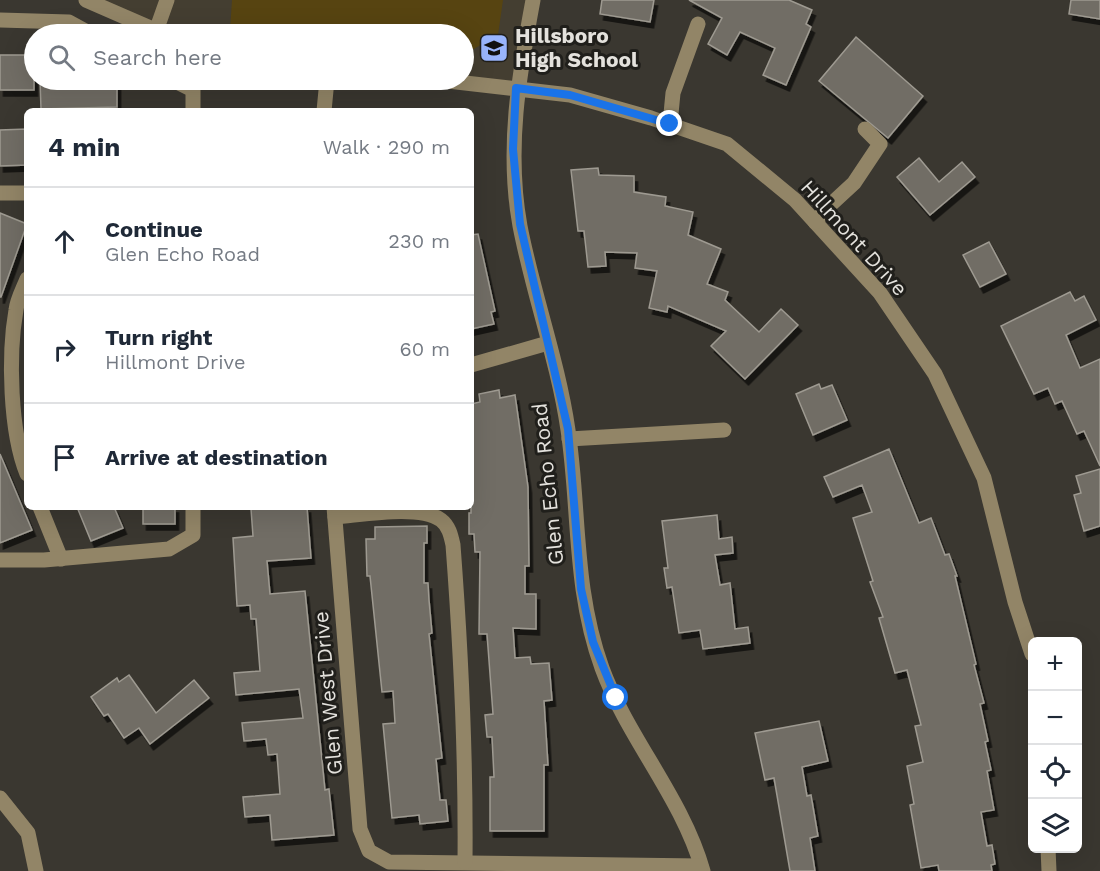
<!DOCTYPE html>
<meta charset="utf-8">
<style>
body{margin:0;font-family:"Work Sans",sans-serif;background:#f6f6f7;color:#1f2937}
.controls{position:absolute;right:18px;bottom:18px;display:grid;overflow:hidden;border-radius:9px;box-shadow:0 6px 24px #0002}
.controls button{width:54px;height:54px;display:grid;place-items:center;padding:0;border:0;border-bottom:2px solid #e0e1e3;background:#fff;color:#1f2937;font:30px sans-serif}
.stop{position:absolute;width:18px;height:18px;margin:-14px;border:4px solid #1a73e8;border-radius:50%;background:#fff}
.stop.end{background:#1a73e8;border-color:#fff;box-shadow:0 2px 6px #0008}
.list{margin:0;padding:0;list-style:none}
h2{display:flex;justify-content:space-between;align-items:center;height:78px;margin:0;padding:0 24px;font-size:26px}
h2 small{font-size:20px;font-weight:400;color:#747a83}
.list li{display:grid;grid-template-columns:39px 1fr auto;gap:18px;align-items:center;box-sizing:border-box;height:108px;padding:0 24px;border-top:2px solid #e0e1e3}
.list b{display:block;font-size:22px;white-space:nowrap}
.list p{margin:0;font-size:20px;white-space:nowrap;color:#747a83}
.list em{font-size:20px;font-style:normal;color:#747a83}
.icon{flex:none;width:33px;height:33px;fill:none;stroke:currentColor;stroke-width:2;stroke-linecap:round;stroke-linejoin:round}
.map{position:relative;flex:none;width:1100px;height:871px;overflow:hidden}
.search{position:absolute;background:#fff;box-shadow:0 6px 24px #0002;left:24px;top:24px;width:450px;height:66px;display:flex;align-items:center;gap:15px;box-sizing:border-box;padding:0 21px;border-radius:33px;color:#747a83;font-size:22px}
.panel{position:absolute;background:#fff;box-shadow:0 6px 24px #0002;left:24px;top:108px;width:450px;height:402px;border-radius:9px}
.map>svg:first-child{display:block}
.built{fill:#443e31}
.green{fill:#574411}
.building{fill:#716d65;stroke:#9e9a91;stroke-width:1.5;filter:url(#shadow)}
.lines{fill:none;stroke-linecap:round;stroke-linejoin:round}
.minor{stroke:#928567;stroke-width:15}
.route{stroke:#1a73e8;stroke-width:8}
.labels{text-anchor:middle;stroke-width:6;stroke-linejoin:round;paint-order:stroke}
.poi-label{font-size:21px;font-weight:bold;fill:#e4e2dd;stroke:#201f1b;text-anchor:start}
.street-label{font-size:21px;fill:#e4e2dd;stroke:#201f1b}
</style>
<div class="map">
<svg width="1100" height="871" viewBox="0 0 1100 871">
<defs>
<filter id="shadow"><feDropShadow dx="3.5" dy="6" stdDeviation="0" flood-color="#0009"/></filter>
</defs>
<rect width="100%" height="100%" fill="#3a3730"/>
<path class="built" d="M86,0H533L516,88L464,80V34H164Z"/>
<path class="green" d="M232,0H503L498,35L465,54L464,34H277L230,30Z"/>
<g class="building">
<path d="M602,0H654L650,22L600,14Z"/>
<path d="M689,0H789L812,10L806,24L811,27L786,85L763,75L775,48L740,32L727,55L708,44L722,18Z"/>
<path d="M1071,0H1100V19L1069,14Z"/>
<path d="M856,37L923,96L888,138L819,81Z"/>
<rect x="0" y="55" width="34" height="35"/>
<path d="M40,80H117V107L41,109Z"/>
<path d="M27,129V165L0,166V130Z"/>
<path d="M919,158L939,182L962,162L975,177L930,215L897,177Z"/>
<path d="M598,168L599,175L634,176V192L666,197L665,206L693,212L688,235L721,249L707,284L728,292L725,300L759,332L781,309L798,325L745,379L711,346L726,331L668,306L667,312L649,308L657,271L635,268L637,253L605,252L606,266L588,267L584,231H578L571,170Z"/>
<path d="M0,213L27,224L1,297H0Z"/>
<path d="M478,234L495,311L491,312L494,324L471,329V235Z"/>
<path d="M989,242L1006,274L980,287L963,255Z"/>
<path d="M1070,292L1075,301L1084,296L1096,320L1066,335L1080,368L1100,359V466L1084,431L1077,434L1062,401L1055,404L1048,388L1034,394L1001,326Z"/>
<path d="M819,384L821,389L832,385L847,420L813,435L796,394Z"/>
<path d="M499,390L500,398L515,395L528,487L529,566H525V594H536V629L513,628L515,658L530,657L531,664L549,663L552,700L544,701L548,765H544V831H490V777H494L492,737H487L485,715L493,714L487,634H479L480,552H475L474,534H469V513H471V404L480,402L479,394Z"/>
<path d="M889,449L919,523L931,518L945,555L949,554L957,576H955L976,664L974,665L984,703L980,704L988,741L985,742L991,770L987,771L994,810L981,812L987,846L992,845L995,864L991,865L992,871H939L938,865L921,868L910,805L914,804L907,766L923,762L915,726L921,725L907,670L895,673L879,618L883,617L870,582L873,581L853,518L872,512L862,485L833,497L824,477Z"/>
<path d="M0,454L32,530L0,543Z"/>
<path d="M1100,469V526L1084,531L1074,495L1081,493L1076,476Z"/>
<path d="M77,507H114L123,528L91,541Z"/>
<rect x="143" y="507" width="32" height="17"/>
<path d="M276,507H307L311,558L267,561L270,594L305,591L325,790L329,789L334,835L272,840L270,815L245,817L243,797L280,794L277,754L268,755L266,739L244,741L242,723L303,718L299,689L236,695L234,673L260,671L256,619H251L250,605L237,606L233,538L253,536L251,509Z"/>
<path d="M717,515L719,539L732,537L733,553L715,555L720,585L730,583L735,629L748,627L750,643L703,649L700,630L679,633L672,587L667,588L664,568H668L662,521Z"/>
<path d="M427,526V543H424V583H428L429,600L432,633L429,634L442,758L436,759L440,800H446L448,821L420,824L419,815L392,818L383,724L395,723L393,691L382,692L370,576H367L366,539H375V527Z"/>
<path d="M129,675L156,713L194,680L209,698L150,744L139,728L124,738L108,714L104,716L91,697L117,678L119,682Z"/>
<path d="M819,721L828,761L802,767L807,796L811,795L818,836L810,838L815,871H790L774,778L765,780L755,733Z"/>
</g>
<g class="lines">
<g class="minor">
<path d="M86,0L164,34"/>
<path d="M533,0C519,75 506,149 520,226C533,294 558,361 568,430C580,511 573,588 602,668C628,739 682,797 703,871"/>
<path d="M0,20L69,22L91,34"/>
<path d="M156,31L167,0"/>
<path d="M173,80L193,90V111"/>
<path d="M439,80L570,95L651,118L727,144L795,200L880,293L935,374L984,478L1015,602L1032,654"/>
<path d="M324,111L327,80"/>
<path d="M670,124L673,93L698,24"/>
<path d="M0,193H27"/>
<path d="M815,222L828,207L854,183L880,144L865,129"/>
<path d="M27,279C23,289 17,300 16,310C8,355 10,432 27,474"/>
<path d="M471,365L548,343"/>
<path d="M569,439L724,430"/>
<path d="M40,507L61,559"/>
<path d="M334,507L360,829L369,851L389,862L701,866"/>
<path d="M335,517C362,515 419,504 441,520C449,526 451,536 453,545C461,651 466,756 465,862"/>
<path d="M0,560H44L169,549L193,535V507"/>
<path d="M0,798L28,833L36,871"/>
<path d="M1048,848L1049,871"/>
</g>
</g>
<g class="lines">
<path class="route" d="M616,698L593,642L581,589L568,429L520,224L513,149L516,88L570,95L670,124"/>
</g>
<defs>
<g id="school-square" transform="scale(1.5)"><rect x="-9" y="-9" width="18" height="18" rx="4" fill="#99b5fd" stroke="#201f1b"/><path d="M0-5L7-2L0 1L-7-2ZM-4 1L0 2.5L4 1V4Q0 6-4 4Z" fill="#111"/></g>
</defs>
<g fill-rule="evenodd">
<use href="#school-square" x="494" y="48"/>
</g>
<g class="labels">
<g class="poi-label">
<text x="515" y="43">Hillsboro<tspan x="515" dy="24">High School</tspan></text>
</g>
<g class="street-label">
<text transform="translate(854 238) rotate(48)" y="7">Hillmont Drive</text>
<text transform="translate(548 484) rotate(-96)" y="7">Glen Echo Road</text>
<text transform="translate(328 693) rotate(-95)" y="7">Glen West Drive</text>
</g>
</g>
</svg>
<div class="controls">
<button>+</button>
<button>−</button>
<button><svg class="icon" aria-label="locate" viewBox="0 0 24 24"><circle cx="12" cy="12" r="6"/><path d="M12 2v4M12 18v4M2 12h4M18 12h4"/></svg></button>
<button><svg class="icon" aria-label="layers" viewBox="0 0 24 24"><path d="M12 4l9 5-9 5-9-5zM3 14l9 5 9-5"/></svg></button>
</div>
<div class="stop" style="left:616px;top:698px"></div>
<div class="stop end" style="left:670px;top:124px"></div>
<div class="search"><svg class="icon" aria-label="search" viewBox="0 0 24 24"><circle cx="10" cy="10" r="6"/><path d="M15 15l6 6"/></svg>Search here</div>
<section class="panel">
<h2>4 min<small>Walk · 290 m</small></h2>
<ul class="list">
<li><svg class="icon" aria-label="ahead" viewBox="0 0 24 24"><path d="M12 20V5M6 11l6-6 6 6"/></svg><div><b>Continue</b><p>Glen Echo Road</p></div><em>230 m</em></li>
<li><svg class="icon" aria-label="right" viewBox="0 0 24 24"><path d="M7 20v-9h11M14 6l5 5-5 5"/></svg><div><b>Turn right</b><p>Hillmont Drive</p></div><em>60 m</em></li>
<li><svg class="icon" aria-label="arrive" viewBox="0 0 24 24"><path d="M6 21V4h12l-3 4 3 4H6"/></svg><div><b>Arrive at destination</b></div></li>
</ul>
</section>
</div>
